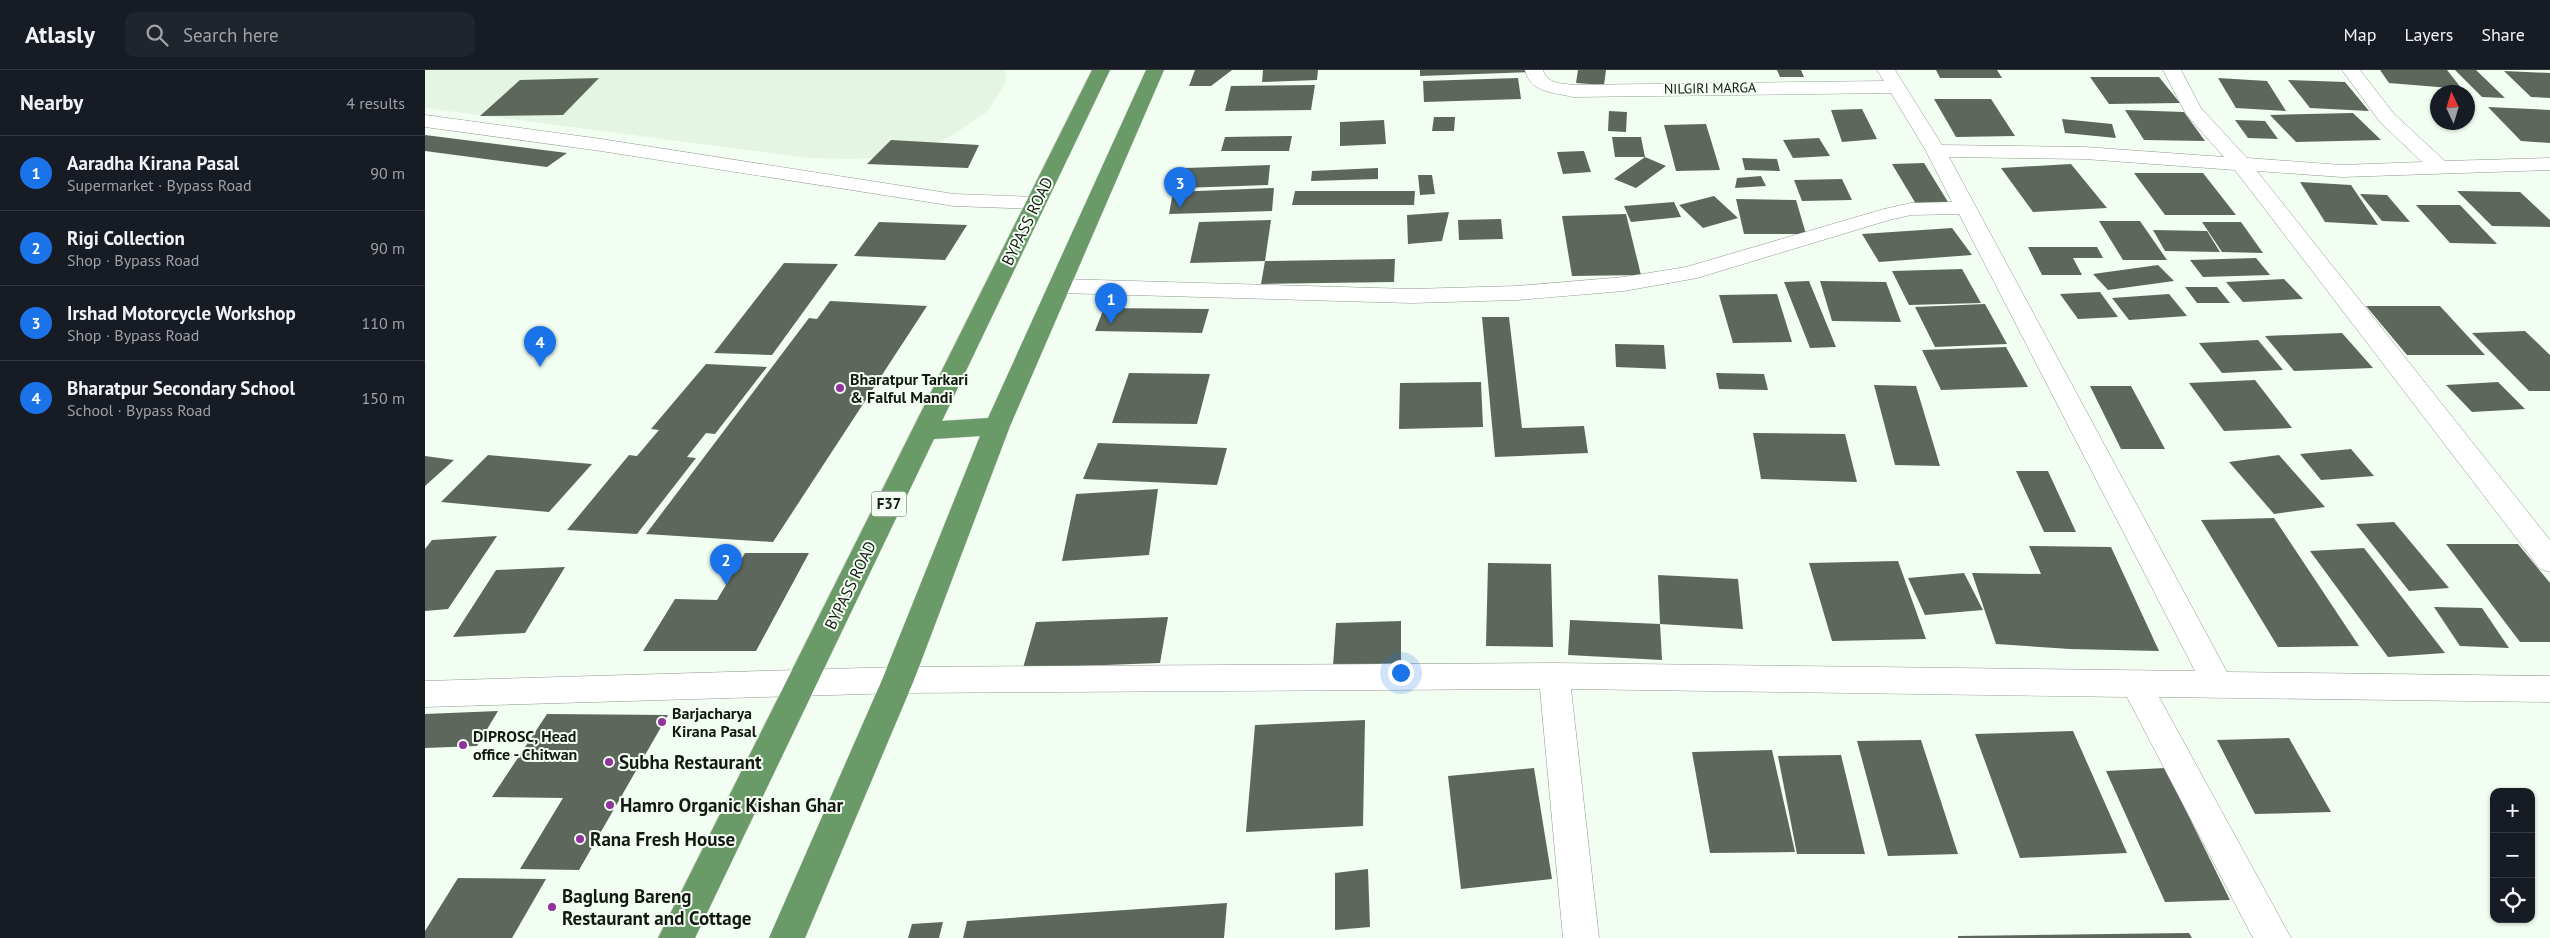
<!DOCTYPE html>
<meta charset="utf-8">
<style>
body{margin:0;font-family:"PT Sans",sans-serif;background:#20242c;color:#f1f3f6}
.controls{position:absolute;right:15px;bottom:15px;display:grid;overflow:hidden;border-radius:10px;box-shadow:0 1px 4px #0004}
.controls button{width:45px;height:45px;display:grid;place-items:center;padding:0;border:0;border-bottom:1px solid #363941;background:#171b24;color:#f1f3f6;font:25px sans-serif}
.compass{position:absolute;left:2005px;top:15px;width:45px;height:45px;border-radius:50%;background:#171b24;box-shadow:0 1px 4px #0004;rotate:356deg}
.you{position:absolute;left:975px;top:602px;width:18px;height:18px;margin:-12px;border:4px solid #fff;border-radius:50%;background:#1a73e8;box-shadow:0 0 0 8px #1a73e833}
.badge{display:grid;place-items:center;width:32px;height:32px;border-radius:50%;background:#1a73e8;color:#fff;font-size:16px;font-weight:700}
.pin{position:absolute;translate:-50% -41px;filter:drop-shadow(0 1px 2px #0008)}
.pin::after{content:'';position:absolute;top:26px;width:18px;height:15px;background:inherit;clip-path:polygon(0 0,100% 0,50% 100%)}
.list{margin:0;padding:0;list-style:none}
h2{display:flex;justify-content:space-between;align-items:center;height:65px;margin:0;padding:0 20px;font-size:21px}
h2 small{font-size:16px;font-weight:400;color:#9ea1a6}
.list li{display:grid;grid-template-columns:32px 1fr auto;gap:15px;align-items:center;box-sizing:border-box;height:75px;padding:0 20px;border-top:1px solid #363941}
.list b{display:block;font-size:19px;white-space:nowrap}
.list p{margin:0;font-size:16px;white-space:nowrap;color:#9ea1a6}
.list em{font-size:16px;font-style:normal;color:#9ea1a6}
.icon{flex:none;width:28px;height:28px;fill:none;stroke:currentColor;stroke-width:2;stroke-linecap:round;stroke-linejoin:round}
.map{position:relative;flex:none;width:2125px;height:868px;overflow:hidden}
header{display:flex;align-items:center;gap:30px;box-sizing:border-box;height:70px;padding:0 25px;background:#171b24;border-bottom:1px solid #363941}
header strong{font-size:24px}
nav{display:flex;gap:28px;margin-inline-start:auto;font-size:18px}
.search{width:350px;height:45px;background:#20242c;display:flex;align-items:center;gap:12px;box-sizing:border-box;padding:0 18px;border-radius:10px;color:#9ea1a6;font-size:19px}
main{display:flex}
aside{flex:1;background:#171b24}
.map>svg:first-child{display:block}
.built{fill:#e4f5e3}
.building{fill:#5d675c}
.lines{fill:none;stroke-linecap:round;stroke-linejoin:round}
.street-casing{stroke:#8e988d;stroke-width:1}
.highway-casing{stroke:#dadad9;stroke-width:1}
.street{fill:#fff;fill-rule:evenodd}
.highway{fill:#6a9a67;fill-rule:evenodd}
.poi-dot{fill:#91339d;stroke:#f3fef2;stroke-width:2}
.labels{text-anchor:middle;stroke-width:4;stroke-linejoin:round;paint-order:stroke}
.far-street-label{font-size:14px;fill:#151914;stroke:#f3fef2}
.shield{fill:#f3fef2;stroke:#585e57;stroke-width:1}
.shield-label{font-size:15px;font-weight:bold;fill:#151914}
.street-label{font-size:16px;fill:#151914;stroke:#f3fef2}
.poi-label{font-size:16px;font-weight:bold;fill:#151914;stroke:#f3fef2;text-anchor:start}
.near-poi-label{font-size:19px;font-weight:bold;fill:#151914;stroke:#f3fef2;text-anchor:start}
</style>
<header>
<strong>Atlasly</strong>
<div class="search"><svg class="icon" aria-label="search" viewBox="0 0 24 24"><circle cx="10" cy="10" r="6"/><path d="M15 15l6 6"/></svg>Search here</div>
<nav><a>Map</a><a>Layers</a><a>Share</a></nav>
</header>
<main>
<aside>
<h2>Nearby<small>4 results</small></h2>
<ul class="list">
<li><span class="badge">1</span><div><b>Aaradha Kirana Pasal</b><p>Supermarket · Bypass Road</p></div><em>90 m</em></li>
<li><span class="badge">2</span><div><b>Rigi Collection</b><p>Shop · Bypass Road</p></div><em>90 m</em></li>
<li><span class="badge">3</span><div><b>Irshad Motorcycle Workshop</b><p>Shop · Bypass Road</p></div><em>110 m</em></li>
<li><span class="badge">4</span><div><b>Bharatpur Secondary School</b><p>School · Bypass Road</p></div><em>150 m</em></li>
</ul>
</aside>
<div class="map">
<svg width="2125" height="868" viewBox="0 0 2125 868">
<rect width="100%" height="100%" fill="#f3fef2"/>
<path class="built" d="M0,0H580L581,2L580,15L562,42L525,67L483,86L429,89L382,88L0,38Z"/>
<g class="building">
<path d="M770,0H807L786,16H764Z"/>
<path d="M838,0H893L892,10L837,12Z"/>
<path d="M995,0H1105V2L995,6Z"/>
<path d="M1153,0H1181L1179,15L1151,13Z"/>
<path d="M1352,0H1376L1379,7H1355Z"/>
<path d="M1511,0H1572L1577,8H1515Z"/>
<path d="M1955,0H2022L2037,19L1964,13Z"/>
<path d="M2030,0H2051L2080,28L2057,27Z"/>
<path d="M2079,1L2125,3V28L2106,27Z"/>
<path d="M1665,7H1734L1755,33L1684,34Z"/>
<path d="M174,8L138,45L55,46L95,10Z"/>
<path d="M1093,8L1096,29L999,32L998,11Z"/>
<path d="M1793,8L1842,11L1861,41L1811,38Z"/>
<path d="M1863,10L1920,12L1944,41L1885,38Z"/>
<path d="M890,15L886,40L800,41L806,16Z"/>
<path d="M1509,29H1566L1590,66L1531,67Z"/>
<path d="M2063,37L2125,40V73L2096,71Z"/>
<path d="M1437,39L1452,69L1417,72L1406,40Z"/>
<path d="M1700,40L1759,42L1780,71L1719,70Z"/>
<path d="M1184,41L1202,42L1201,62L1183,61Z"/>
<path d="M1928,43L1956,70L1871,72L1845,45Z"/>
<path d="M1009,47H1030L1029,61H1007Z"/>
<path d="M1637,49L1687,54L1691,68L1640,63Z"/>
<path d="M959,50L961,74L915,76V52Z"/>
<path d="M1810,50L1840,51L1853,69L1823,68Z"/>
<path d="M1281,54L1295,100L1251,101L1239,55Z"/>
<path d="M0,65L142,83L122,97L0,81Z"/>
<path d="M867,66L864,81H796L800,67Z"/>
<path d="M1187,67H1216L1220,87H1190Z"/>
<path d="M1394,68L1405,86L1368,88L1358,70Z"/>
<path d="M466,70L554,75L543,98L442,94Z"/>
<path d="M1159,81L1166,102L1138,104L1132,82Z"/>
<path d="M1220,87L1241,96L1211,118L1189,109Z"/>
<path d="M1317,88L1352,89L1355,101L1320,100Z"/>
<path d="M1499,93L1523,132L1491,134L1467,94Z"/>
<path d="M1646,94L1682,138L1608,142L1576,98Z"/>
<path d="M845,95L843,115L757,118L761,98Z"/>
<path d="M953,98V109L886,111L887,101Z"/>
<path d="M1709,103H1778L1811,145H1740Z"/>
<path d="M993,105H1007L1010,124L995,125Z"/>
<path d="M1336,106L1341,116L1310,118L1312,108Z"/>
<path d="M1417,109L1427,130L1377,131L1369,110Z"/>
<path d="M1875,112L1926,115L1953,155L1900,152Z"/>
<path d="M849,118L847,141L744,144L748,122Z"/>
<path d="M870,121H990L989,135H867Z"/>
<path d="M2032,121L2095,122L2125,150V157L2067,156Z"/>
<path d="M1935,124L1962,125L1985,152L1957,151Z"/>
<path d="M1289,126L1313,148L1278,158L1254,135Z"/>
<path d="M1311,129L1371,130L1381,164H1319Z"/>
<path d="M1249,132L1256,147L1206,152L1199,136Z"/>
<path d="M1991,135H2035L2072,174L2025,173Z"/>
<path d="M1024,142L1017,171L983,174L982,145Z"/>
<path d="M1201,144L1216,205L1147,206L1137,146Z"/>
<path d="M1076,149L1078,169L1034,170L1033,150Z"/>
<path d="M846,150L840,191L765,193L774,152Z"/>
<path d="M1674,151H1715L1742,190H1698Z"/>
<path d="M454,152L542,155L520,190L429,186Z"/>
<path d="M1777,152H1816L1838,183L1797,182Z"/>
<path d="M1527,158L1547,185L1454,192L1437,164Z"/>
<path d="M1728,160L1782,161L1795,182L1740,181Z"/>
<path d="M1603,177H1672L1678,188H1648L1657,205H1617Z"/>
<path d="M1831,188L1845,205L1778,207L1765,190Z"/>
<path d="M970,189L969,212L836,214L840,191Z"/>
<path d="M359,193L413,194L347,285L289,283Z"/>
<path d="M1733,195L1749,211L1683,220L1668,204Z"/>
<path d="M1537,199L1556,233L1484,235L1467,201Z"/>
<path d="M1859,209L1878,229L1818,232L1801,212Z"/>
<path d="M1384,211L1411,277L1385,278L1359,212Z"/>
<path d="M1395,211L1461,212L1476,252L1407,251Z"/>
<path d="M1760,217H1792L1805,233H1772Z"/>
<path d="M1675,222L1693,247L1653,249L1635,224Z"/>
<path d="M1352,224L1367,272L1308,273L1294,225Z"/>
<path d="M1744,224L1762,246L1704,250L1687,228Z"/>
<path d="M405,231L502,236L348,472L221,464L384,248L392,249Z"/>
<path d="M1560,234L1582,274L1510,277L1490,237Z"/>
<path d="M1941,236H2015L2060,285H1982Z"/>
<path d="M679,238L784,239L777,263L670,261Z"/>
<path d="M1057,247H1084L1097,358L1159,356L1163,383L1070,387Z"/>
<path d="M2100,261L2125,285V321H2104L2047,263Z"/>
<path d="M1917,263L1948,298L1869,301L1840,266Z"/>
<path d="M1833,270L1858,300L1797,303L1774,273Z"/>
<path d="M1190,274L1239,275L1241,299L1191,297Z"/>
<path d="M1581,277L1603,317L1516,320L1497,280Z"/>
<path d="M281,294L342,297L290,364L281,363L262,387L271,388L212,464L142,460L204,385L212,386L234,360L226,359Z"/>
<path d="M704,303L785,304L772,354L687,353Z"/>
<path d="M1291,303L1339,304L1343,320L1294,319Z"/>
<path d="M1830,310L1867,358L1799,361L1764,313Z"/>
<path d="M1056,312L1058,357L974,359L975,313Z"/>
<path d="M2073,312L2100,339L2047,342L2021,315Z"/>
<path d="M1449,315L1491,316L1515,396L1470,395Z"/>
<path d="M1665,316H1706L1740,379H1696Z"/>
<path d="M1328,363L1420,364L1432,412L1336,409Z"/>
<path d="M673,373L802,378L792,415L658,409Z"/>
<path d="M1926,379L1949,406L1896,410L1875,384Z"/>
<path d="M63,385L167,394L124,442L16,432Z"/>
<path d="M1854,385L1900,437L1849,444L1804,392Z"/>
<path d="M0,386L29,390L0,416Z"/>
<path d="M1591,401H1623L1651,462H1619Z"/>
<path d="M733,419L724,485L637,491L651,424Z"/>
<path d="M1849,448L1934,576L1853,577L1776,450Z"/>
<path d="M1969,452L2024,518L1984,521L1931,454Z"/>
<path d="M72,466L23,539L0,541V479L7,470Z"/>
<path d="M2021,474H2093L2125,513V572H2095Z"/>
<path d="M1604,476L1686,477L1734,581L1645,579L1571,574L1547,503L1616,504Z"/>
<path d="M1939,478L2020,583L1963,587L1885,481Z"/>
<path d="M320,483H384L331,581H218L250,529L292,530Z"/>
<path d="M1473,491L1501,569L1407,571L1384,493Z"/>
<path d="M1063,493L1126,494L1128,577L1061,576Z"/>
<path d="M140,497L100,563L28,567L71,500Z"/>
<path d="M1539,503L1558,540L1500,545L1483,508Z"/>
<path d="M1233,505L1313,509L1318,559L1235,554L1237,590L1143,585L1145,550L1235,554Z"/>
<path d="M2009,537L2057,538L2084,578L2035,576Z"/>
<path d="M743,547L735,593L598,598L611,552Z"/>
<path d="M976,551V593L908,596L911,553Z"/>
<path d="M73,641L52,676L0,678V644Z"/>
<path d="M122,644L243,645L154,800L95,799L138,728L67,727Z"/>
<path d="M940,650L938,756L821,762L830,655Z"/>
<path d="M1648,661L1702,783L1595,788L1550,664Z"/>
<path d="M1864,668L1906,742L1830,744L1792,670Z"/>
<path d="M1496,670L1533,784L1463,786L1432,671Z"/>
<path d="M1347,680L1370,782L1285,783L1267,682Z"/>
<path d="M1416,685L1440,784H1372L1353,686Z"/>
<path d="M1109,698L1127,809L1036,819L1023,706Z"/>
<path d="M1740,698L1805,830L1740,832L1681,701Z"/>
<path d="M943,799L945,857L910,860V803Z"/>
<path d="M33,808L121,809L87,868H0V861Z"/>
<path d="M802,833L799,868H538L542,851Z"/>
<path d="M518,852L514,868H483L487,854Z"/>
<path d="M1764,863L1767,868H1533V866Z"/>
</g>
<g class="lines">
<g class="street-casing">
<g id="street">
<path d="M1100,0H1118C1122,14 1136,13 1148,15L1459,11L1452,0H1470L1517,75L1660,77L1799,87L1761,44L1738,0H1756L1776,38L1822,88L1917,95L1997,92L1955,52L1917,0H1935L1969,44L2020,91L2125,88V100L1917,107L1832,101L2125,470V502L2115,499L1810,100L1660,89L1524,87L1802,602L2125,606V632L1734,627L1866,868H1828L1702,627L1146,619L1174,868H1138L1115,619L473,623L0,637V611L473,597L1129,593L1770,601L1534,144L1486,145L1464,150L1272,208L1199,221L1092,230L986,233L636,223L628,221L625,216L628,211L636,209L986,219L1092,216L1199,207L1261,197L1459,139L1486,133L1527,132L1501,81L1466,23L1148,27C1128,22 1105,23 1100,0Z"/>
<path d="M0,45L176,69L529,124L611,127L618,129L621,133L618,137L611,139L529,136L176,81L0,57Z"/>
</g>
</g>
<g class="highway-casing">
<path id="highway" d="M667,0H685L517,351L563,348L721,0H739L585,356L489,610L380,868H344L457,610L555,366L509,369L270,868H233Z"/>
</g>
<use href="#street" class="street"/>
<use href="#highway" class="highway"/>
</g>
<g class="poi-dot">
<circle cx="415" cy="318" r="5"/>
<circle cx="237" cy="652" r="5"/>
<circle cx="38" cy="675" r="5"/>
<circle cx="184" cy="692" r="5"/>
<circle cx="185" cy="735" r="5"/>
<circle cx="155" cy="769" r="5"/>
<circle cx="127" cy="837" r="5"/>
</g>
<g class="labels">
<g class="far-street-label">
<text transform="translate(1285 18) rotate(-1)" y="5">NILGIRI MARGA</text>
</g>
<rect class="shield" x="446.5" y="421.5" width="35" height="25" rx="4"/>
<g class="shield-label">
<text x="464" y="439">F37</text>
</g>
<g class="street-label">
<text transform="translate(602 151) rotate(-64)" y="6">BYPASS ROAD</text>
<text transform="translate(425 515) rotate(-64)" y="6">BYPASS ROAD</text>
</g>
<g class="poi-label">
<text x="425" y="315">Bharatpur Tarkari<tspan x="425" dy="18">&amp; Falful Mandi</tspan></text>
<text x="247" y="649">Barjacharya<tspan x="247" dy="18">Kirana Pasal</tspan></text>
<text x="48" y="672">DIPROSC, Head<tspan x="48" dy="18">office - Chitwan</tspan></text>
</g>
<g class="near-poi-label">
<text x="194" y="699">Subha Restaurant</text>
<text x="195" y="742">Hamro Organic Kishan Ghar</text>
<text x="165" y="776">Rana Fresh House</text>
<text x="137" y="833">Baglung Bareng<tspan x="137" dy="22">Restaurant and Cottage</tspan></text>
</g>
</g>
</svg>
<div class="controls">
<button>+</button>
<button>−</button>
<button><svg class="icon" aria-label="locate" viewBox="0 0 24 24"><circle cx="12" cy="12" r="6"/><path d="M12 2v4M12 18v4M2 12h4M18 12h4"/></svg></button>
</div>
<svg class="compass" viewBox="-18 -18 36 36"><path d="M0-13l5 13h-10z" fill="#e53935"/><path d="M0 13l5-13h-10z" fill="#9ea1a6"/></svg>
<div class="you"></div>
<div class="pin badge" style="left:686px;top:254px">1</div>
<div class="pin badge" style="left:301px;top:515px">2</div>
<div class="pin badge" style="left:755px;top:138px">3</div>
<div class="pin badge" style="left:115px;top:297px">4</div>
</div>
</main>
